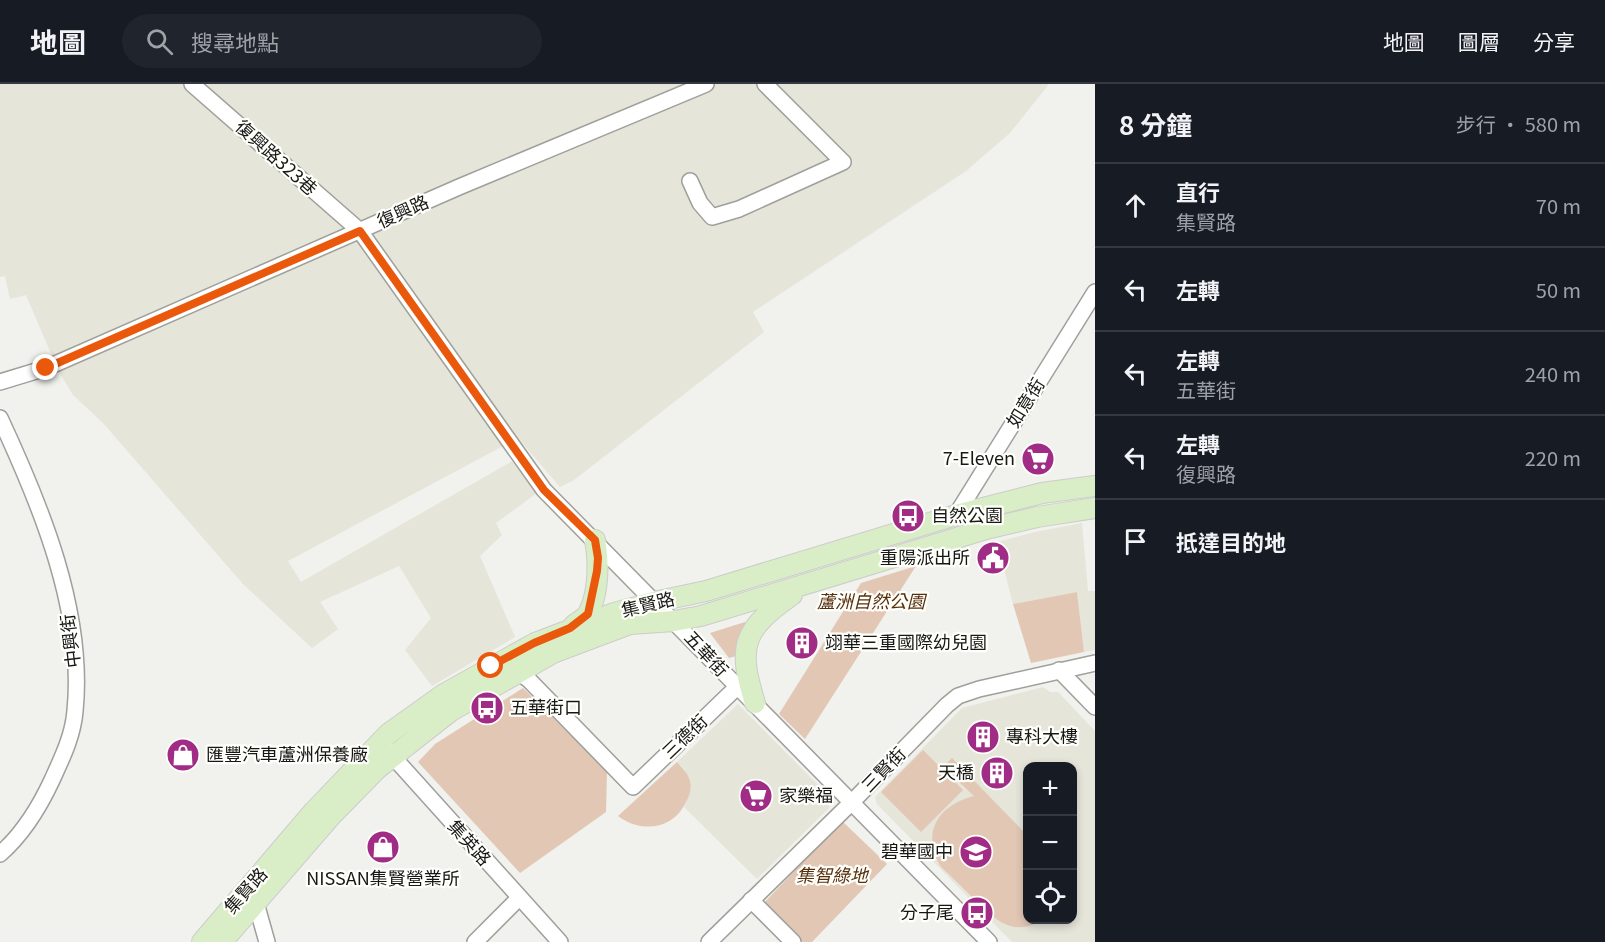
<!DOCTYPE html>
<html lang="zh-TW">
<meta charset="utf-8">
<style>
body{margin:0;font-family:Georgia,"Noto Sans TC",serif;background:#20242c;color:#f1f3f6}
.controls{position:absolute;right:18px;bottom:18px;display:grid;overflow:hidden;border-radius:12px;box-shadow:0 3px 9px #0003}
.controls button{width:54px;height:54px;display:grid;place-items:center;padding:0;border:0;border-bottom:2px solid #363941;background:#171b24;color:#f1f3f6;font:30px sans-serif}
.stop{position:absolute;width:18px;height:18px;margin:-14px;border:4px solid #ea580c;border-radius:50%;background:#fff}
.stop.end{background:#ea580c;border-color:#fff;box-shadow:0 2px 6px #0008}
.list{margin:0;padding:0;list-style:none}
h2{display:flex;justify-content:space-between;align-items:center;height:78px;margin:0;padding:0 24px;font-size:26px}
h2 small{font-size:20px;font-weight:400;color:#9ea1a6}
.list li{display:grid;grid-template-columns:39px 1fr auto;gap:18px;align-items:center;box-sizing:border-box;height:84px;padding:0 24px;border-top:2px solid #363941}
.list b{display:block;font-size:22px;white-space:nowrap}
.list p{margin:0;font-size:20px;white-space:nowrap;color:#9ea1a6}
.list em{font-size:20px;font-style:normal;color:#9ea1a6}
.icon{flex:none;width:33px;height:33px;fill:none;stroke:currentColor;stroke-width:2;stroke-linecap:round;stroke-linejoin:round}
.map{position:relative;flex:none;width:1095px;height:858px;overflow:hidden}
header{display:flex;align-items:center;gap:36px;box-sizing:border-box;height:84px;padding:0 30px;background:#171b24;border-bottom:2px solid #363941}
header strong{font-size:28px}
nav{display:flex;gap:33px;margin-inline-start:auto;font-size:21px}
.search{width:420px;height:54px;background:#20242c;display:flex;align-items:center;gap:15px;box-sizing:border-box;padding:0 21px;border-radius:33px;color:#9ea1a6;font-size:22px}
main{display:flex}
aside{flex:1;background:#171b24}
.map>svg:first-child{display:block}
.built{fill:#e5e5da;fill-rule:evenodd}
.green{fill:#e2c7b5}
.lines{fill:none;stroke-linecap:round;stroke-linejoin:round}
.minor-casing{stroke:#9f9f9b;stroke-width:18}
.major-casing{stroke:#ccc;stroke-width:22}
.minor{stroke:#fff;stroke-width:15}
.major{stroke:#d9eec7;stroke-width:20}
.route{stroke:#ea580c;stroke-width:8}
.labels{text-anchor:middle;stroke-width:4.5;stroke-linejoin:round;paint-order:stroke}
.street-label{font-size:18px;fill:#171715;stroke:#fffffb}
.poi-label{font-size:18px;fill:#171715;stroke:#fffffb;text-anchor:start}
.park-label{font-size:18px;font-style:italic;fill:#582f0d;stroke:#fffffb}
</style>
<header>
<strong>地圖</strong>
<div class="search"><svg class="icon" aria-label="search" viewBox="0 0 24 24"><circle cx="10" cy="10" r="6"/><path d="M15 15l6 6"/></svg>搜尋地點</div>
<nav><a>地圖</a><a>圖層</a><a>分享</a></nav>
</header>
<main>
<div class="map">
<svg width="1095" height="858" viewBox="0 0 1095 858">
<rect width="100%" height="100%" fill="#f1f1ed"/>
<g class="built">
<path d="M0,0H1049L1010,49L966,87L753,228L764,248L574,396L560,403L518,354L288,477L301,498L516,375L537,409L496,439L502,451L480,472L515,553L432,602L405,566L431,534L399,482L320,518L338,545L312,564L243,500L103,339L73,311L58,286L26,211L10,215L5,192L0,193Z"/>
<path d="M1082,439L1088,507H1095V566L1084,568L1077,508L1013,520L997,458L1035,448Z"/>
<path d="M1043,603L1050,608H1058L1095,647V858H1012L877,720L875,713L962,624ZM1028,682H1072V836H1028Z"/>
<path d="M738,620L828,711L830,716L829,724L757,795L684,723L687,716L685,686L677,678Z"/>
</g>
<g class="green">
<path d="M916,482L805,655L779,630L861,499Z"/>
<path d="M1077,508L1084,568L1031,579L1013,520Z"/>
<path d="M745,538L747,540L736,572L729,574L710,549Z"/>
<path d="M523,604L607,687L606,728L520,789L418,678L435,660Z"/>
<path d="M923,666L963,706L921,748L881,708Z"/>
<path d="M952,674L1027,751L1028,836H1042C1012,855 992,833 972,813C962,803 952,793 941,783C920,748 939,721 974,712L943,683Z"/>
<path d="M677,678C682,684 688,689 690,697C692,705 689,713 685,720C672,746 640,749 618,732Z"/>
<path d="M842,737L887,780L812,858H803L763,820Z"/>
</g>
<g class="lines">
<g class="minor-casing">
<g id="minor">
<path d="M192,0L360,147L544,406L989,858"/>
<path d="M690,97L700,119L712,133L739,125L843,78L765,0"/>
<path d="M0,298L46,284L459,103L706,0"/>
<path d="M0,334C41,422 85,528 75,627C73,652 62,674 52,696C39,724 23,750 0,770"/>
<path d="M956,431L1095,208"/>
<path d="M1059,586L1095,623"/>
<path d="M518,588L529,596L633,703L737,603"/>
<path d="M387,666L560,858"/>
<path d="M751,816L793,858"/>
<path d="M256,819L267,858"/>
<path d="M475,858L519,814"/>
<path d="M709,858L852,718L947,621L958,612L979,605L1095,579"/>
</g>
</g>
<g class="major-casing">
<g id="major">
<path d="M574,541C579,537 586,534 589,528C599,507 599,478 595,456"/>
<path d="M755,619C737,562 743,545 792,511"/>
<path d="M202,858L314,727L388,650L444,610L535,559L614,529L654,518L706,507L956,431L1042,409L1095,402"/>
<path d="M222,858L331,732L377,685L451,627L553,569L630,540L674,537L701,532L986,445L1037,433L1095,424"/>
</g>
</g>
<use href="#minor" class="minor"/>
<use href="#major" class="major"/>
</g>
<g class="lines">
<path class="route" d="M46,284L360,147L544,406L595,456L598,474L597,487L588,530L570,544L534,559L491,582"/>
</g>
<defs>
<g id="supermarket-disc" transform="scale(1.725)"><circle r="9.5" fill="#a12c86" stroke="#fffffb"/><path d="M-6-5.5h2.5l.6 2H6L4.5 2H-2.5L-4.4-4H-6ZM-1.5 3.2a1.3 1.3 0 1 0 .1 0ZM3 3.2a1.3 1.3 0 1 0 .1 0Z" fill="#fff"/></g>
<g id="bus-disc" transform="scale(1.725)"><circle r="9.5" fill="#a12c86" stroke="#fffffb"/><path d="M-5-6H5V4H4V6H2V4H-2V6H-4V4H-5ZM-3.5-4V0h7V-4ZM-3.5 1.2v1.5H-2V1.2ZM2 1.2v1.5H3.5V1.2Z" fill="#fff"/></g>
<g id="civic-disc" transform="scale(1.725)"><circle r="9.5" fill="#a12c86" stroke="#fffffb"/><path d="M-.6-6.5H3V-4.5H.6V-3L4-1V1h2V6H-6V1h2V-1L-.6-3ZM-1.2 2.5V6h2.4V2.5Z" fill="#fff"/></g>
<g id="building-disc" transform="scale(1.725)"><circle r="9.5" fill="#a12c86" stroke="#fffffb"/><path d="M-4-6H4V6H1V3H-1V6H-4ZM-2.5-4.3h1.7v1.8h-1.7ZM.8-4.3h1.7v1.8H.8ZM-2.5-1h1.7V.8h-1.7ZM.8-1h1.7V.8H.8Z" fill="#fff"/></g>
<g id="shop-disc" transform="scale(1.725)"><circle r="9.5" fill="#a12c86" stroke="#fffffb"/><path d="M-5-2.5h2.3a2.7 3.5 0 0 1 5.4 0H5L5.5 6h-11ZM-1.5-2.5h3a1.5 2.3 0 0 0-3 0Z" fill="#fff"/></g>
<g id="school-disc" transform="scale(1.725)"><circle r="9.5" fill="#a12c86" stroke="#fffffb"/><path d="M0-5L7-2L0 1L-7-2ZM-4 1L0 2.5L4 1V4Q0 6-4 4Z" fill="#fff"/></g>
</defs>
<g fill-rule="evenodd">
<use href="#supermarket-disc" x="1038" y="375"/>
<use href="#bus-disc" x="908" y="432"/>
<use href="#civic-disc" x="993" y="474"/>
<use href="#building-disc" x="802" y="559"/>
<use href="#bus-disc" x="487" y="624"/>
<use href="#building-disc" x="983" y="653"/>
<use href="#shop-disc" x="183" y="671"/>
<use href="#building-disc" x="997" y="689"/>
<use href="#supermarket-disc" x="756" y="712"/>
<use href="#shop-disc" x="383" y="763"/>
<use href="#school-disc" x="976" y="768"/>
<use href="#bus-disc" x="977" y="829"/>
</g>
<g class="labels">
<g class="street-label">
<text transform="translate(276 74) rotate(42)" y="6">復興路323巷</text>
<text transform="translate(403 128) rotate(-24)" y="6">復興路</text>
<text transform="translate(1026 319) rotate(-58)" y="6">如意街</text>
<text transform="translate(648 521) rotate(-14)" y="6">集賢路</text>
<text transform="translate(71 557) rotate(-97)" y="6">中興街</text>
<text transform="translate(706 570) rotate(47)" y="6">五華街</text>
<text transform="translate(685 653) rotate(-44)" y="6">三德街</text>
<text transform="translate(884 686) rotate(-46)" y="6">三賢街</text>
<text transform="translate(469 759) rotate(48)" y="6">集英路</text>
<text transform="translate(246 807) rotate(-49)" y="6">集賢路</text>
</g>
<g class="poi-label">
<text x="1015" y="381" text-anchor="end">7-Eleven</text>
<text x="931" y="438">自然公園</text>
<text x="970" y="480" text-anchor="end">重陽派出所</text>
<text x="825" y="565">翊華三重國際幼兒園</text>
<text x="510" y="630">五華街口</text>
<text x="1006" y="659">專科大樓</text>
<text x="206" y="677">匯豐汽車蘆洲保養廠</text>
<text x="974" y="695" text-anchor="end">天橋</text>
<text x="779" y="718">家樂福</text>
<text x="953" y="774" text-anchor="end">碧華國中</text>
<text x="383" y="801" text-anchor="middle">NISSAN集賢營業所</text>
<text x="954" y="835" text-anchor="end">分子尾</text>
</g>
<g class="park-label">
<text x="871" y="524">蘆洲自然公園</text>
<text x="832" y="798">集智綠地</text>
</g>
</g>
</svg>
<div class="controls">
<button>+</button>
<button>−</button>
<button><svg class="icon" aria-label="locate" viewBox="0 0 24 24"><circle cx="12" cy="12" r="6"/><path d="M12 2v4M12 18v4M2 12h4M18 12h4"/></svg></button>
</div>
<div class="stop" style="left:491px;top:582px"></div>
<div class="stop end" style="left:46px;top:284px"></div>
</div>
<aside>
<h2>8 分鐘<small>步行 · 580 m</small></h2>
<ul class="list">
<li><svg class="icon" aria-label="ahead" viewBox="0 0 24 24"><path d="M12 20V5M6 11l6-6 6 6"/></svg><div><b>直行</b><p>集賢路</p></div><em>70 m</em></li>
<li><svg class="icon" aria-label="left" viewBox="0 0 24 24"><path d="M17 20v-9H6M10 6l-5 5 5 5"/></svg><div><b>左轉</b></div><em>50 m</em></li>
<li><svg class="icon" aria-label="left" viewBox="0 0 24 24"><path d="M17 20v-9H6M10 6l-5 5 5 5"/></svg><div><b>左轉</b><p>五華街</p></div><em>240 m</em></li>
<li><svg class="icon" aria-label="left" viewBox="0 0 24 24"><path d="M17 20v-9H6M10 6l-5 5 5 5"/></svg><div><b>左轉</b><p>復興路</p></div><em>220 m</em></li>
<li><svg class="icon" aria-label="arrive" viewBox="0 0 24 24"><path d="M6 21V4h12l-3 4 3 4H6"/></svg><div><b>抵達目的地</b></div></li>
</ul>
</aside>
</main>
